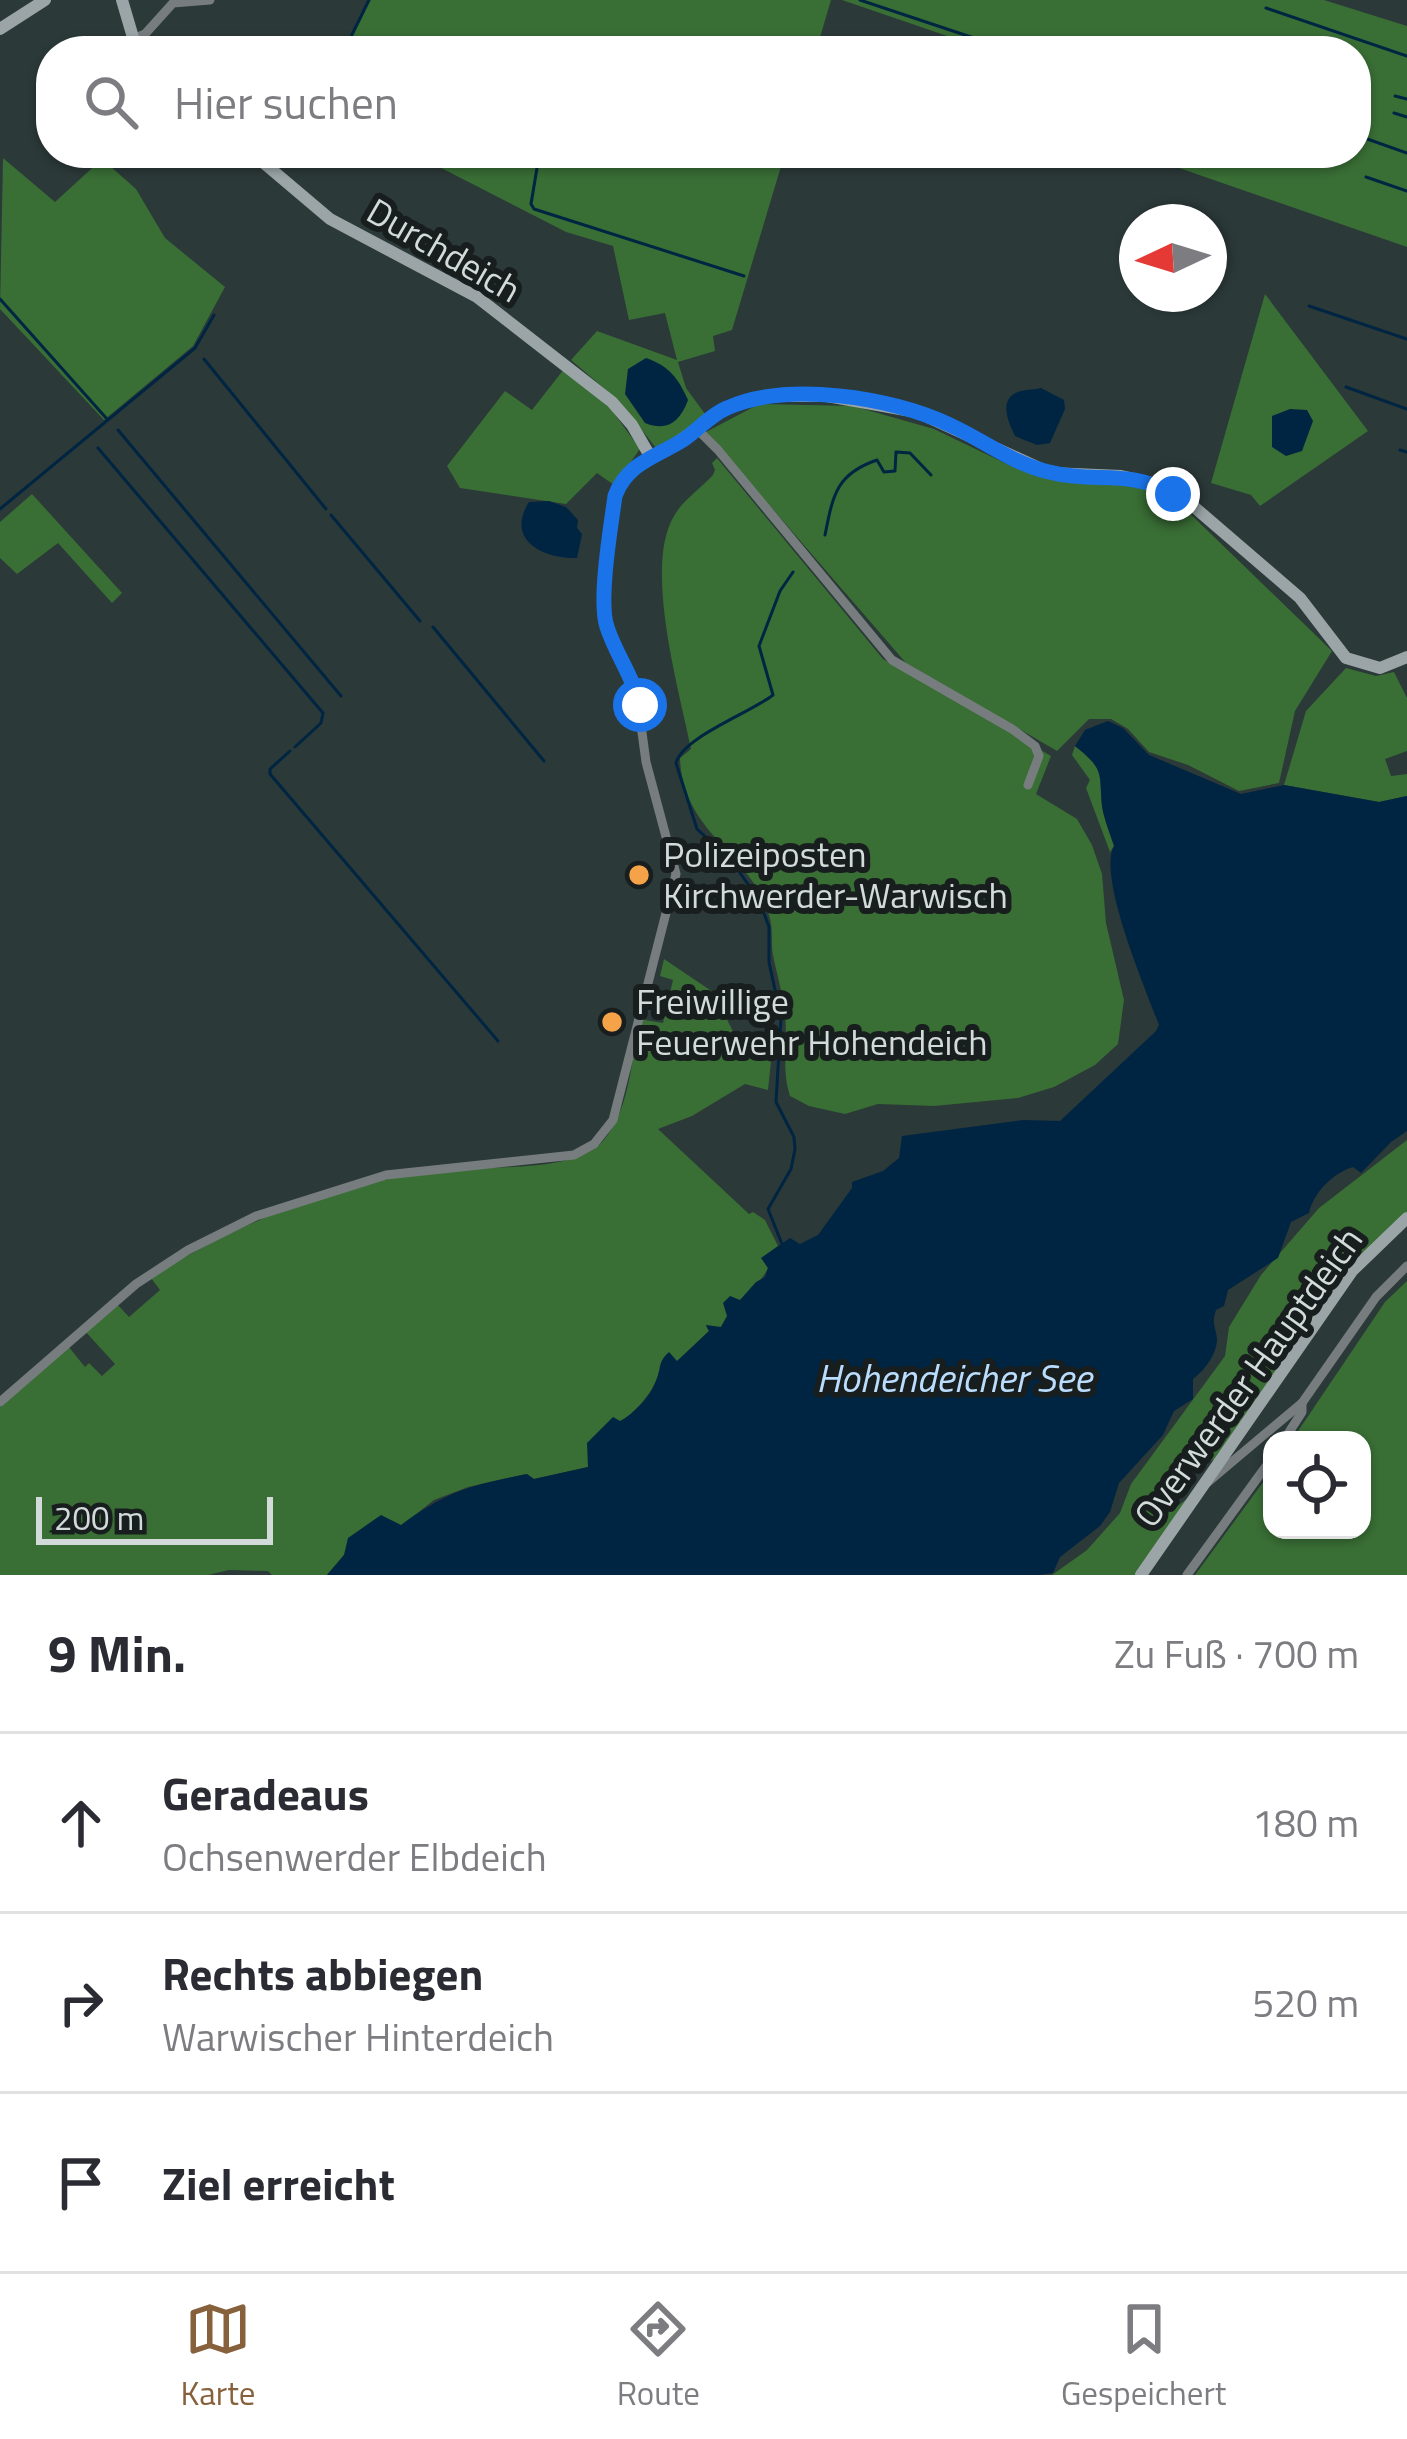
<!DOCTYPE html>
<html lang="de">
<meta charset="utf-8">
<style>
body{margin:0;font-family:"Titillium Web",sans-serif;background:#f2f2f3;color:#2b2b33}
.controls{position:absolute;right:36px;bottom:36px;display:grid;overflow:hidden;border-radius:24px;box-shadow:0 3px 9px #0004}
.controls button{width:108px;height:108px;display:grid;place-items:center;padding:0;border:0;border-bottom:3px solid #e1e1e2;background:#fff;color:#2b2b33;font:60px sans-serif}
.compass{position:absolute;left:1119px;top:204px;width:108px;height:108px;border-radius:50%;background:#fff;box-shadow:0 3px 9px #0004;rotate:266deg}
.scale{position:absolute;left:36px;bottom:30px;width:237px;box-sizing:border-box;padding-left:12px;border:6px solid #d2dada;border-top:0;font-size:33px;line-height:42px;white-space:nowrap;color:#d2dada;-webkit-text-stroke:9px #181e1e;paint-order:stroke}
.stop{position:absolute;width:36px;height:36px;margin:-27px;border:9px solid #1a73e8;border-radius:50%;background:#fff}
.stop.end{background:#1a73e8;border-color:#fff;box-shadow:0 3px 12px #0008}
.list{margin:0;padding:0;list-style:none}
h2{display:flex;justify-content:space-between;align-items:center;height:156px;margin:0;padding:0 48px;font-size:51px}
h2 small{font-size:39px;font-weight:400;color:#7c7c81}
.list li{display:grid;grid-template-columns:78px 1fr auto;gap:36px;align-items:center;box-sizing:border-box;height:180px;padding:0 48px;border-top:3px solid #e1e1e2}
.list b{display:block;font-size:45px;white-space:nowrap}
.list p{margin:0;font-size:39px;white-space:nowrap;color:#7c7c81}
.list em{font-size:39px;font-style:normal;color:#7c7c81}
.icon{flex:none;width:66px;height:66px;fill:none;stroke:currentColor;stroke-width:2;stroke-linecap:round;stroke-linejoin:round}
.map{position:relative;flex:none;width:1407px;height:1575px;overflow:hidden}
.search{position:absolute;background:#fff;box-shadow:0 3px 9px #0004;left:36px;right:36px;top:36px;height:132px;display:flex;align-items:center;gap:30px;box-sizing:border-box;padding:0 42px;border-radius:48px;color:#7c7c81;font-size:45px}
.sheet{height:696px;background:#fff}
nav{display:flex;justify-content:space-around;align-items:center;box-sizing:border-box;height:168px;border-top:3px solid #e1e1e2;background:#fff;font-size:33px;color:#7c7c81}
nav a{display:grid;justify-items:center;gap:6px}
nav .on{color:#86613c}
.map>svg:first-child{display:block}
.green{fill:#396e35}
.water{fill:#002542}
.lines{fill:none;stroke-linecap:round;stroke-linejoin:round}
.stream{stroke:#002542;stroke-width:3}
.street{stroke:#777d7f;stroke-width:9}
.secondary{stroke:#9ba5a8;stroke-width:12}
.route{stroke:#1a73e8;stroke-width:15}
.poi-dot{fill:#f6a248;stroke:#181e1e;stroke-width:4.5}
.labels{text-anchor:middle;stroke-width:12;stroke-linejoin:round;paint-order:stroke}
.street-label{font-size:36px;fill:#d2dada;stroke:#181e1e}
.poi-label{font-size:36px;fill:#d2dada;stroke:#181e1e;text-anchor:start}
.water-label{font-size:39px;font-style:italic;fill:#badcfd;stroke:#181e1e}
</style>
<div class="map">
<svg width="1407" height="1575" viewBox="0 0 1407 1575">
<rect width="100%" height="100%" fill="#2b3938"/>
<g class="green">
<path d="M369,0H831L816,51H344Z"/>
<path d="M842,0H1324L1407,26V247L1136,153H1356V51H991Z"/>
<path d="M412,153H785L732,330L713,336L715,351L678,362L686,388L708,418L664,448H656L619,401L571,360L597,331L677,360L665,313L629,320L613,246L566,232Z"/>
<path d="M3,158L55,202L102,159L136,189L165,238L225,287L193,346L104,420L0,309Z"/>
<path d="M1265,294L1368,431L1260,506L1251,495L1211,483Z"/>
<path d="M564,369L611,409L640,449L614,485L597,473L566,504L460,488L447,466L505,391L532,410Z"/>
<path d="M759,404L853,406L934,429L1015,468L1071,481H1117L1144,486L1179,503L1332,651L1295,711L1279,783L1239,791L1188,765L1149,752L1128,729L1111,719H1089L1057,751L906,663L706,432Z"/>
<path d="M717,458L883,659L1051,756L1036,794L1077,819L1092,845L1102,874L1106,923L1124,1000L1118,1044L1095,1065L1054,1087L1018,1098L934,1106L878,1104L845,1114L809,1106L790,1096C781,1068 788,1043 785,1014C783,996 778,978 774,960C770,945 774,930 769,915C752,854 682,833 680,758L691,749C680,693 643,567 674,516C682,501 701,488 713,475L715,470L712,463Z"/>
<path d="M32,494L122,593L112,603L58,543L17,574L0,558V522Z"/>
<path d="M1346,668L1376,676L1394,672L1407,698V751L1385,759L1391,776L1407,774V796L1379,802L1284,785L1306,711Z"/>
<path d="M1075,746C1105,770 1099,772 1102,806C1104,819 1110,834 1114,846L1110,852L1086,788L1090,780L1072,755Z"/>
<path d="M664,959L713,992L743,1051L771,1062L768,1090L745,1084L692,1116L658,1129L749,1214L753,1212L765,1220L778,1246L762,1258L768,1268C758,1289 733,1306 720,1328L706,1326L709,1331L677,1362L659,1372C650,1406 615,1425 589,1448L588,1467L534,1479L526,1474L468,1487L434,1500L401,1526L344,1555L327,1575H272L268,1571L229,1570L208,1575H0V1407L68,1346L85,1367L89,1363L102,1376L115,1364L84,1330L117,1304L129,1317L160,1290L151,1278C238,1222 339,1182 443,1170C484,1165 574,1174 603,1141C630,1110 632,1058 639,1019L663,1023L673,980L660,976Z"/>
<path d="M1407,1140V1212L1382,1235L1215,1459L1190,1470L1183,1494L1160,1519L1188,1498L1138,1575H1052L1087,1550L1120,1513L1131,1484L1225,1356L1229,1327L1261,1275L1319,1208Z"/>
<path d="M1407,1281V1575H1195L1272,1470V1530H1362V1440H1292L1385,1302Z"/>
</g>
<g class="water">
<path d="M646,358C669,366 678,378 688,400C680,422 667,432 645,423L625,394L628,369Z"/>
<path d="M1041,388L1064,400L1065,409L1050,443L1037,445L1015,436C1008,422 997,397 1021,391C1028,389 1035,390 1041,388Z"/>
<path d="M1290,409L1307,410L1313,421L1302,451L1286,456L1272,447V416Z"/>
<path d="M549,501L566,507L578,520L577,528L582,534L577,558C543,559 505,540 529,502Z"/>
<path d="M1108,721L1123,728L1149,755L1241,794L1284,785L1379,802L1407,796V1131L1391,1142L1361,1173L1353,1167C1333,1173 1314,1192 1309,1213L1291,1222L1278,1258L1228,1290L1224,1306L1216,1310C1211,1324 1216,1327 1217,1339C1217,1354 1204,1371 1193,1379V1399L1174,1411L1163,1435L1119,1483L1110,1512L1100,1526L1060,1557L1053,1573L1039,1575H327L344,1555L348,1538L381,1515L401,1525C449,1490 469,1486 527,1474L534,1479L588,1467L587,1443L613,1417L620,1421C635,1413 650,1397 656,1381C662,1367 657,1363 669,1352L677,1361L709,1331L706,1325L721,1327L727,1316L723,1303L730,1296L740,1300L756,1282L765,1277L768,1268L761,1258L790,1238L800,1244L818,1235L852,1188V1182L883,1171L899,1158L902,1136L1023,1120L1060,1121L1156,1031L1159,1025C1146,990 1097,876 1114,846C1110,833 1104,819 1102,806C1099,772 1105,770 1075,746L1085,730Z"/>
</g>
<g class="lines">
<g class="stream">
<path d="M860,0L1013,51"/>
<path d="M1266,8L1407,56"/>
<path d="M1090,43L1113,51"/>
<path d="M344,51L369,0"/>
<path d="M1395,96L1407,99"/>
<path d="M1394,113L1407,117"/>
<path d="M1356,135L1407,153"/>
<path d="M522,153L538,162L531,204L534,209L744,276"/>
<path d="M1366,177L1407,191"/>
<path d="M0,299L107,419"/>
<path d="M1309,306L1407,339"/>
<path d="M204,359L326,509"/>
<path d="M1346,387L1407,409"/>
<path d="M118,430L341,696"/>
<path d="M98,448L323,713L321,723L295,747"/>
<path d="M1400,450L1407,452"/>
<path d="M0,509L195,348L214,315"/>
<path d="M331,515L420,621"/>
<path d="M825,535C833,495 836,474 877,460L884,472L895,471L896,452L910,453L931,475"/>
<path d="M433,627L544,761"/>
<path d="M290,751L270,769V774L498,1041"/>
<path d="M782,1244L768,1209L791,1169L795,1149L794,1137L776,1102L781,1018L769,962V927L760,902L732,861L697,829L676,763C683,737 750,713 773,695L759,646L780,591L793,572"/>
</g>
<g class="street">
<path d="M133,39L145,34L173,3L210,0"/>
<path d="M698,430L718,450L892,660L1012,729L1035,746L1039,756L1028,785"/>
<path d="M0,1402L136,1284L188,1250L256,1216L386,1175L574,1155L594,1144L613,1120L676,874L646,762L636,688L608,631L603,611L616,492L631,470L650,456"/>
<path d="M1284,1440L1302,1412V1403"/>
<path d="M1208,1482L1302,1403L1376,1297L1407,1266"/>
<path d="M1187,1575L1272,1458"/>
</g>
<g class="secondary">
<path d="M122,0L137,51"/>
<path d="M0,29L45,0"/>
<path d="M252,153L330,219L477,297L612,402L632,425L650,456L667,450L727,407L770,396H827L917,412L1050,473L1121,476L1156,484L1193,506L1300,598L1346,658L1380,668L1407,657"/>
<path d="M1141,1575L1352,1271L1407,1218"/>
</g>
</g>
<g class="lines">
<path class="route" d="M640,705C633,676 616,655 607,627C598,601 611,526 615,496C627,463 656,457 683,440C698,430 710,415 727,408C787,381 892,397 950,425C983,440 1013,464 1049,472C1095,484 1128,468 1173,494"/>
</g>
<g class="poi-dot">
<circle cx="639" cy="875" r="12"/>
<circle cx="612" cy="1022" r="12"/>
</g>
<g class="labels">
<g class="street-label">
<text transform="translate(444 250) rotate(30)" y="13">Durchdeich</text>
<text transform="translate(1248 1377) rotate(-54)" y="13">Overwerder Hauptdeich</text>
</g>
<g class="poi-label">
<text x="663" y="867">Polizeiposten<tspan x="663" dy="41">Kirchwerder-Warwisch</tspan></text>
<text x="636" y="1014">Freiwillige<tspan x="636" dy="41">Feuerwehr Hohendeich</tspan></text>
</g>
<g class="water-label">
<text x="954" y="1392">Hohendeicher See</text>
</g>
</g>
</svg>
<div class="controls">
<button><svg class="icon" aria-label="locate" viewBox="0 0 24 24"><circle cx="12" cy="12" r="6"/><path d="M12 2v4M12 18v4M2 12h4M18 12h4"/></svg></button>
</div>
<svg class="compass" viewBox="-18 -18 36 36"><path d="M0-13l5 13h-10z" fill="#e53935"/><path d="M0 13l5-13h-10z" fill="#7c7c81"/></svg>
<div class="scale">200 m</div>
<div class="stop" style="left:640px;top:705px"></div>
<div class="stop end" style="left:1173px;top:494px"></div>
<div class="search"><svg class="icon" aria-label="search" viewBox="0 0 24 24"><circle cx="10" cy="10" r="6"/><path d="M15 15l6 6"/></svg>Hier suchen</div>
</div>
<section class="sheet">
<h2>9 Min.<small>Zu Fuß · 700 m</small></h2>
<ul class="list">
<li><svg class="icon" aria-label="ahead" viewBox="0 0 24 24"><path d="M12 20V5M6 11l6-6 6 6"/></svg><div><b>Geradeaus</b><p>Ochsenwerder Elbdeich</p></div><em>180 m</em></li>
<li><svg class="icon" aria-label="right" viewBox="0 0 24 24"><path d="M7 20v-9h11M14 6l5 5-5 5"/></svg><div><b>Rechts abbiegen</b><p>Warwischer Hinterdeich</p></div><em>520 m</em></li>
<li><svg class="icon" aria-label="arrive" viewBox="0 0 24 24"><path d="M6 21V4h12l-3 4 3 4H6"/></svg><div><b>Ziel erreicht</b></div></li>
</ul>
</section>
<nav>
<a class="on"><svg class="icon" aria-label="map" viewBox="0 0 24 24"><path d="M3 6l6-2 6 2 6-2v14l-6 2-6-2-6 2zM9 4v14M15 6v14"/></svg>Karte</a>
<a><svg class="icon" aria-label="directions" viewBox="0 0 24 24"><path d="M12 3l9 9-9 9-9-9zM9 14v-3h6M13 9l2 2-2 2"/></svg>Route</a>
<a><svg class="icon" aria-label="saved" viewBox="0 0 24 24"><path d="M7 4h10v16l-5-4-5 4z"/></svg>Gespeichert</a>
</nav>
